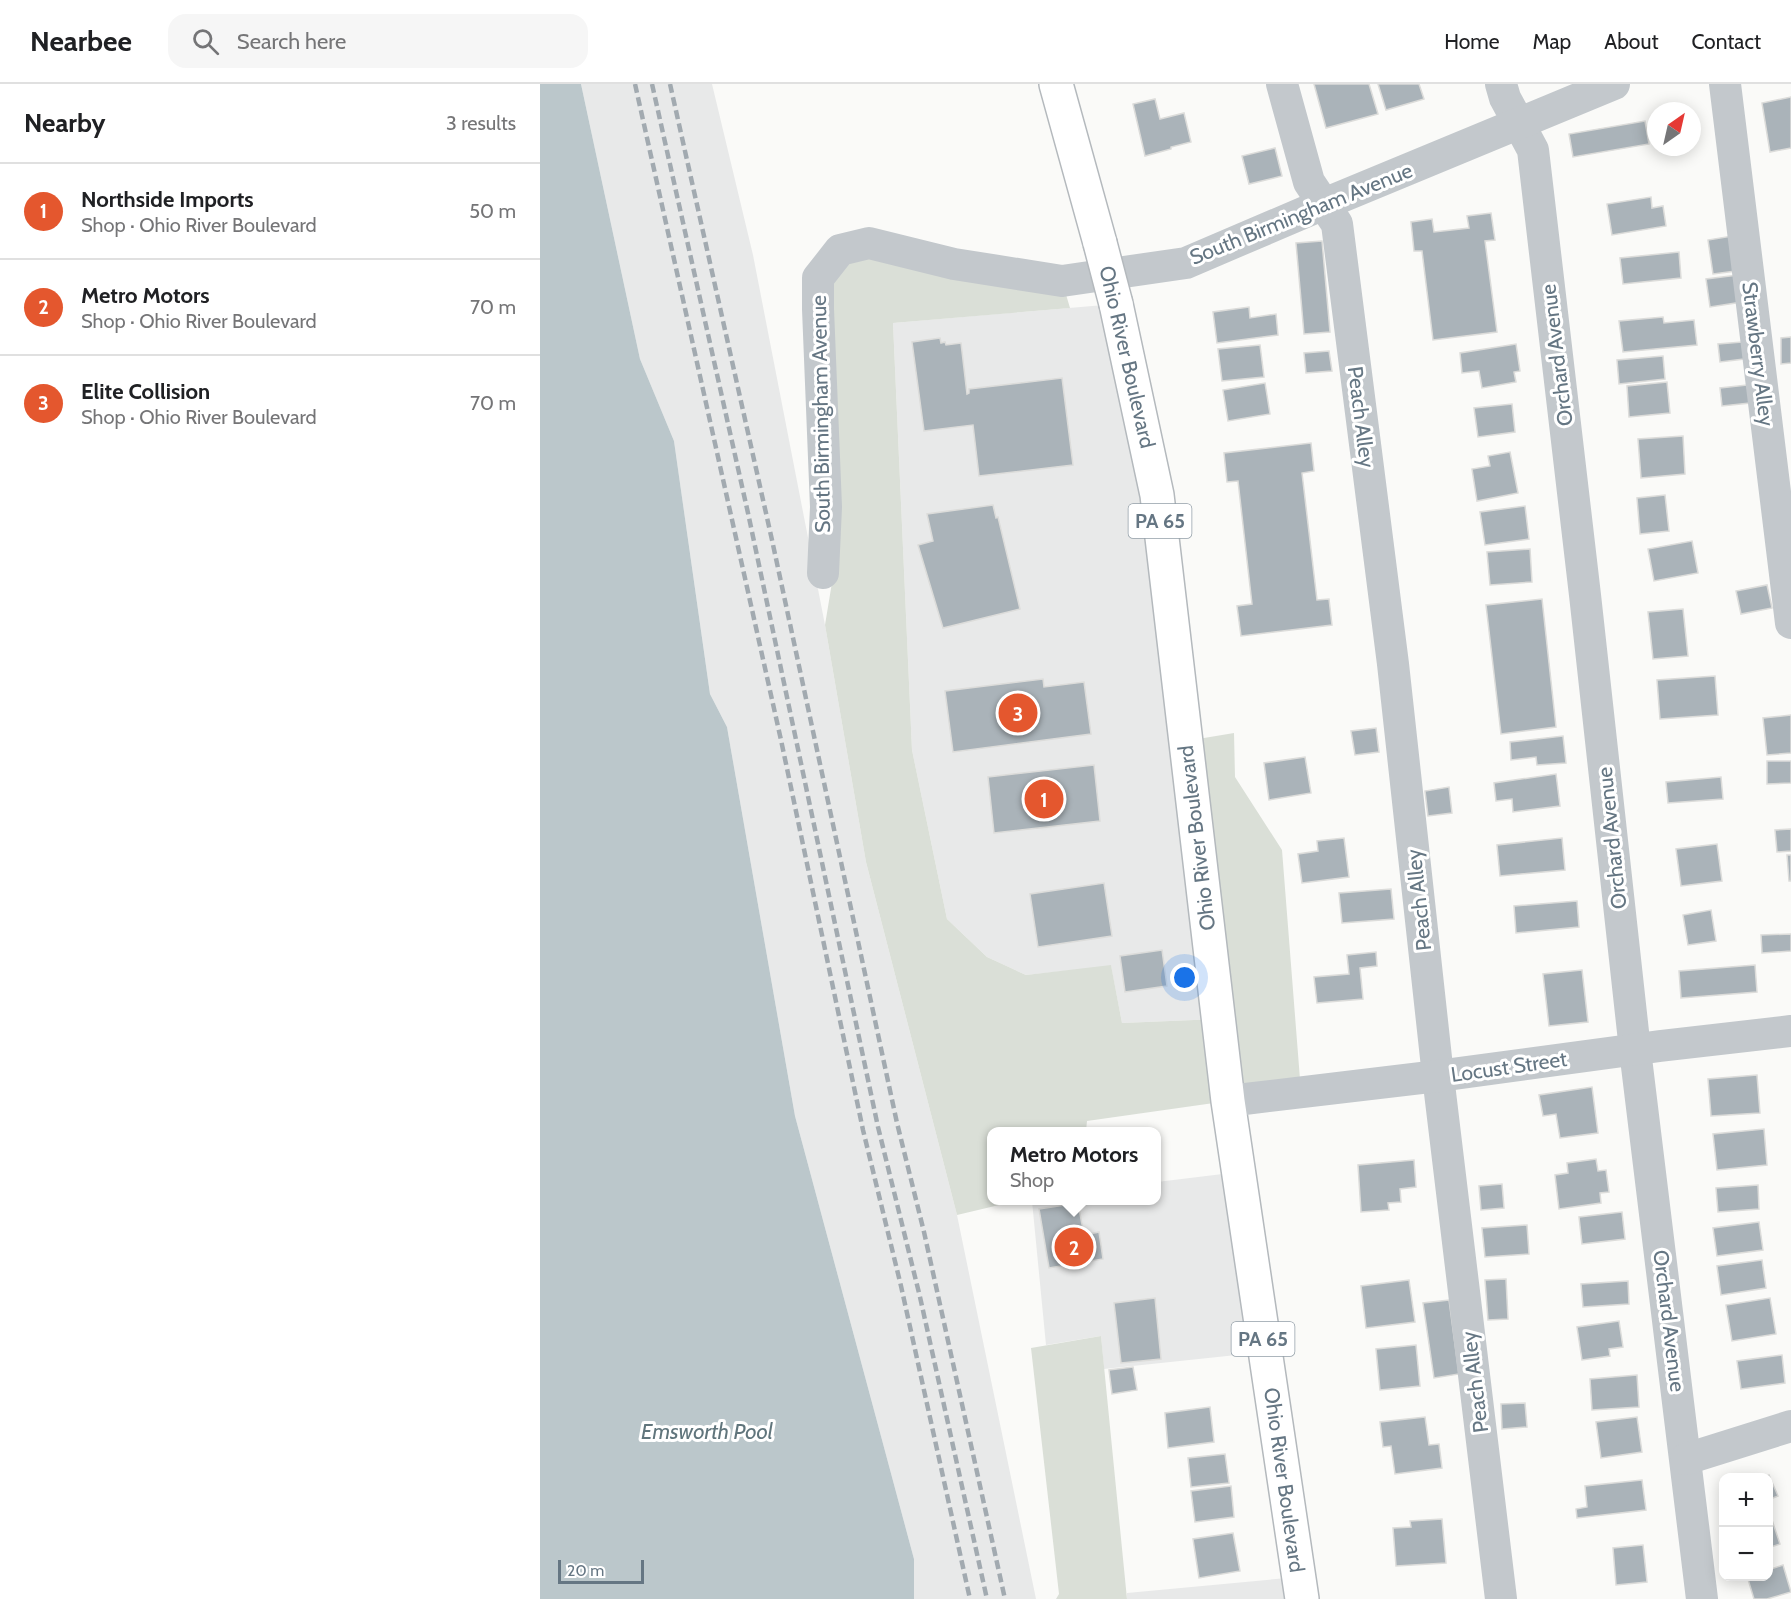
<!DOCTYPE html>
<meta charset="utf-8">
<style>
body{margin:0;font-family:Cabin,sans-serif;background:#f6f6f6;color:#202124}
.controls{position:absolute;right:18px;bottom:18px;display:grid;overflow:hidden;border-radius:12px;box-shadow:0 3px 15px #0003}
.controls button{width:54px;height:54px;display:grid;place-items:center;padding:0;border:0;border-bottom:2px solid #e0e0e0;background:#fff;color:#202124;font:30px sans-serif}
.compass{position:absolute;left:1107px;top:18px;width:54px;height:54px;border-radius:50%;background:#fff;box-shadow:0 3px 15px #0003;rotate:34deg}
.scale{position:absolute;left:18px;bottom:15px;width:86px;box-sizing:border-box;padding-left:6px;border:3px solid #657683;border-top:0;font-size:16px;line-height:21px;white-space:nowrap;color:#657683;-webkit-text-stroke:4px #fff;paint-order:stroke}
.you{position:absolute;left:645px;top:894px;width:21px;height:21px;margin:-15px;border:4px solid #fff;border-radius:50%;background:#1a73e8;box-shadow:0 0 0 9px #1a73e833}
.badge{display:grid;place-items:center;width:39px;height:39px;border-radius:50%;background:#e4572e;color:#fff;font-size:20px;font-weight:700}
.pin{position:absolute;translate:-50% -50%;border:3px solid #fff;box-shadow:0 2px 6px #0006}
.popup{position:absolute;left:447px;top:1043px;width:174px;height:78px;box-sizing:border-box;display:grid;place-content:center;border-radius:12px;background:#fff;filter:drop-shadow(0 2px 4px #0005);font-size:20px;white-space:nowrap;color:#757577}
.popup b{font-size:22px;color:#202124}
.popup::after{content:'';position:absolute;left:50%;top:100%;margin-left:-12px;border:12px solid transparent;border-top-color:#fff}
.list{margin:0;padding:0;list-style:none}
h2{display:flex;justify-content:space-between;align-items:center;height:78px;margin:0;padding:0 24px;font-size:26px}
h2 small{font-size:20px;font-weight:400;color:#757577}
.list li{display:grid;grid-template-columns:39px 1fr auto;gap:18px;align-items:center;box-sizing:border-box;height:96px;padding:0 24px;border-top:2px solid #e0e0e0}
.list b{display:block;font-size:22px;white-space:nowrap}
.list p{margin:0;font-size:20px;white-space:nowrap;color:#757577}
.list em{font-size:20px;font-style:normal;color:#757577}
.icon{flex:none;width:33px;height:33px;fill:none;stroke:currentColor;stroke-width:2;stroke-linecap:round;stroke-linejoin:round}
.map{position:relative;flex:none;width:1251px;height:1515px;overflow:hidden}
header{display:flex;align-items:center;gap:36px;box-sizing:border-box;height:84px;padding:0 30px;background:#fff;border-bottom:2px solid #e0e0e0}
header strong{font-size:28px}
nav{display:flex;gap:33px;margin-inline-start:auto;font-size:21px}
.search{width:420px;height:54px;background:#f6f6f6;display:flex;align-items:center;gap:15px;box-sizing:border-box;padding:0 21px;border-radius:18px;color:#757577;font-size:22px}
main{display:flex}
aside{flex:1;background:#fff}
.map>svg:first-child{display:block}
.built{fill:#e8e9e9}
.green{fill:#dadfd7}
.water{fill:#bbc7cb}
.building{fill:#aab3b9;stroke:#dcdcda;stroke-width:1.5}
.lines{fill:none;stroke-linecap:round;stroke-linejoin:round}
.highway-casing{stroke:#b4b9bd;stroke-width:36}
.minor{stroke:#c3c8cc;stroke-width:32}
.highway{stroke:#fff;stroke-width:33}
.rail{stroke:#a2aab0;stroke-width:4.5;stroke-dasharray:9 4.5;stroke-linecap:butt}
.highway-bridge-casing{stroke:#b4b9bd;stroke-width:36;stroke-linecap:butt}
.highway-bridge{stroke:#fff;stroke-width:33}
.labels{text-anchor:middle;stroke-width:6;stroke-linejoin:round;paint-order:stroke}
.shield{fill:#fff;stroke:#939fa8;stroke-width:1.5}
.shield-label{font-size:20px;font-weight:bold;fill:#657683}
.street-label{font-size:21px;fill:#657683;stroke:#fff}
.water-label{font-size:22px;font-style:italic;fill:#60757c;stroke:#fff}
</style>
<header>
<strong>Nearbee</strong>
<div class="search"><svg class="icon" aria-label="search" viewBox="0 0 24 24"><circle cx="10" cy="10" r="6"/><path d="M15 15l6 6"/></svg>Search here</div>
<nav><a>Home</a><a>Map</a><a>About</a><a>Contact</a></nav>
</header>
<main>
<aside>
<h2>Nearby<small>3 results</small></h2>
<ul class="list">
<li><span class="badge">1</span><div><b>Northside Imports</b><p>Shop · Ohio River Boulevard</p></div><em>50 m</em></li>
<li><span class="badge">2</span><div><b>Metro Motors</b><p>Shop · Ohio River Boulevard</p></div><em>70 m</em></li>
<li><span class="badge">3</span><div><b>Elite Collision</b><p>Shop · Ohio River Boulevard</p></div><em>70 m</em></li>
</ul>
</aside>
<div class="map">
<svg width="1251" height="1515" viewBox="0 0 1251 1515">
<rect width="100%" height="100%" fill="#fafaf8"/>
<g class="built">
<path d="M41,0H172L213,171L285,541L326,778L417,1131L496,1515H374V1475L255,1032L187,643L170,610L134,357L100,275Z"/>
<path d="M576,220L678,935L582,939L571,882L486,891L447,873L407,835L372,666L353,239Z"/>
<path d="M699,1088L725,1268L564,1285L561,1252L506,1261L492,1117L616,1116L617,1098Z"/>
<path d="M758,1493L762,1515H587V1509Z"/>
</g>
<g class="green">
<path d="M300,166L522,197L530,224L353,239L372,666L407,835L447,873L486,891L571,881L582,939L678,935L646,657L694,649L695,693L742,766L761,1008L688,1017L547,1037L546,1047L452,1048V1116L476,1117L417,1131L326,778L285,541L301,444L278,225Z"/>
<path d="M561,1252L587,1515H516L519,1510L491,1264Z"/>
</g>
<path class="water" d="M0,0H41L100,275L134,357L170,610L187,643L255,1032L374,1475V1515H0Z"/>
<g class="building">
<path d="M774,0H829L838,30L786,44Z"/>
<path d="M838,0H879L884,15L846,26Z"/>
<path d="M1251,13V64L1230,68L1222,19Z"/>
<path d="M615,15L620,35L644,29L651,58L631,63V65L605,72L593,20Z"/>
<path d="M1105,37L1109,60L1033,73L1029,50Z"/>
<path d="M735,64L742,92L709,100L702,72Z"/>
<path d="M1111,113L1112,124L1123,122L1126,142L1072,151L1067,120Z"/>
<path d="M951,129L955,156L945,157L957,248L893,256L882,167H874L871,138L892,135L894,148L929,144L927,132Z"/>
<path d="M1192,152L1196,187L1173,190L1168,156Z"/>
<path d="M782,157L790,248L764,250L756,159Z"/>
<path d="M1139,168L1141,194L1083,200L1080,174Z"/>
<path d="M1198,191L1202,218L1170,223L1166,195Z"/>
<path d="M709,223L710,234L736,230L738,251L677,259L673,228Z"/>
<path d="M1123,233L1124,239L1154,236L1157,261L1083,268L1079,237Z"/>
<path d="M1251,253V279L1241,280V254Z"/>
<path d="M400,254L401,259L405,258L406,261L421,259L427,310L429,309V305L522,294L533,381L439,392L433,341L384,347L372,258Z"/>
<path d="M1202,258L1204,275L1180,278L1178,260Z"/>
<path d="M976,260L980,287L974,288L976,298L942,304L939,287L922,289L920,269Z"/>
<path d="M720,261L724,293L682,297L678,265Z"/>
<path d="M789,267L792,287L766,289L764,269Z"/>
<path d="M1123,272L1125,295L1079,300L1077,276Z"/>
<path d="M1127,298L1130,329L1089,333L1087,302Z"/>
<path d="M725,299L730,330L688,337L683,306Z"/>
<path d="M1207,301L1210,319L1182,322L1180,304Z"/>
<path d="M972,320L975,348L938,353L934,324Z"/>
<path d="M1143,352L1145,390L1101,394L1098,355Z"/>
<path d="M771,359L774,387L762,389L777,516L789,515L792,541L701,552L697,522L712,520L698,397L687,398L684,369Z"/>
<path d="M970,368L978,409L937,417L932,385L950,382L948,372Z"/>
<path d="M1125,411L1129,447L1100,450L1097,414Z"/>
<path d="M453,421L456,434L458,433L480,525L403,544L378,461L393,457L387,430Z"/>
<path d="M985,422L989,455L945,461L940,428Z"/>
<path d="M1152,457L1158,489L1114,497L1108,465Z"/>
<path d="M990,465L992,498L950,501L947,468Z"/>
<path d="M1227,501L1232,524L1201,530L1196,507Z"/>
<path d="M1002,515L1016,643L961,650L946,521Z"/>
<path d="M1143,525L1148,572L1113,575L1108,528Z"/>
<path d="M1175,592L1178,631L1120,635L1117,596Z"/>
<path d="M503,595L504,603L544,598L551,650L413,668L405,607Z"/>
<path d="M1251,631V669L1227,671L1223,634Z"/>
<path d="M836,644L839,668L815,671L811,647Z"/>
<path d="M1023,652L1026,679L997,681L996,673L971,676L970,658Z"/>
<path d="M765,673L771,709L729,716L724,679Z"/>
<path d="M1227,677H1251V699L1227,700Z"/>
<path d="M554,681L560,737L454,749L448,693Z"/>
<path d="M1016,690L1020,722L973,728L972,715L956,717L954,699Z"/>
<path d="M1181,693L1183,715L1128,719L1126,698Z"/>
<path d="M909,703L912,729L888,732L885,707Z"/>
<path d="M1251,745V767L1237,768L1235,746Z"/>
<path d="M804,754L809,793L762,799L758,770L778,767L777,757Z"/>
<path d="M1022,754L1025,786L960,792L957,761Z"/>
<path d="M1177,760L1182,797L1141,802L1136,765Z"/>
<path d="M1247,771H1251V797H1249Z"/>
<path d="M564,799L572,852L498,863L490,810Z"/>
<path d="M851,805L854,835L802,839L799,809Z"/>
<path d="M1037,817L1039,843L976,849L974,822Z"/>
<path d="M1171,826L1176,857L1148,861L1143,831Z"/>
<path d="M1251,850V867L1222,869L1221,851Z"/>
<path d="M622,866L627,902L585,908L580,872Z"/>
<path d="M836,868L837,882L820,884L823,915L777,919L774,893L809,890L807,871Z"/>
<path d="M1215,881L1217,908L1141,914L1139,887Z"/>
<path d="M1042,886L1048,938L1009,942L1003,890Z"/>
<path d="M1217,991L1220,1029L1171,1032L1168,995Z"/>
<path d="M1052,1003L1058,1049L1020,1054L1016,1030L1003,1032L999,1011Z"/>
<path d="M1224,1045L1227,1081L1177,1086L1173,1050Z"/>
<path d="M1056,1075L1058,1087L1066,1086L1069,1108L1060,1109L1061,1119L1019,1125L1015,1091L1028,1089L1027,1079Z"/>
<path d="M874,1076L876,1103L860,1105L861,1118L848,1119L849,1126L821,1128L818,1081Z"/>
<path d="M962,1100L964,1124L941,1126L939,1102Z"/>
<path d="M1218,1101L1219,1125L1178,1128L1176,1104Z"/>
<path d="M538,1119L544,1151L559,1148L563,1175L509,1184L499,1125Z"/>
<path d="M1082,1128L1085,1155L1042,1160L1039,1133Z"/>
<path d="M1219,1138L1223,1166L1177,1172L1173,1144Z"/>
<path d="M987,1141L989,1170L945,1173L942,1144Z"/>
<path d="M1222,1176L1226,1204L1181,1211L1177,1182Z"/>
<path d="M966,1195L968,1235L948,1236L945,1196Z"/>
<path d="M869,1196L875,1238L826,1244L821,1202Z"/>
<path d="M1088,1197L1089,1220L1043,1223L1041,1200Z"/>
<path d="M615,1214L621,1275L581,1279L574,1219Z"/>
<path d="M1230,1214L1236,1250L1192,1257L1186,1221Z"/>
<path d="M909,1216L919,1290L894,1294L883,1219Z"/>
<path d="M1079,1237L1083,1263L1069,1265L1070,1272L1042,1276L1037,1243Z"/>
<path d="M876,1261L880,1302L840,1306L836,1265Z"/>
<path d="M1242,1271L1245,1299L1201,1305L1197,1277Z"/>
<path d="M593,1283L597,1306L572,1310L569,1286Z"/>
<path d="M1097,1291L1099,1323L1052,1326L1050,1295Z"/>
<path d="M985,1319L987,1343L962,1345L961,1320Z"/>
<path d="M670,1323L674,1358L628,1364L625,1329Z"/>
<path d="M885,1333L889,1361L899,1360L902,1384L855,1390L851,1362L843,1363L840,1338Z"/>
<path d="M1097,1333L1102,1368L1061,1374L1056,1338Z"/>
<path d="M685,1370L689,1399L651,1403L648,1374Z"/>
<path d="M1229,1391L1238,1412L1228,1416V1394H1223Z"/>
<path d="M1102,1396L1106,1426L1037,1434L1036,1425L1047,1423L1045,1402Z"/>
<path d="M691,1402L694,1433L655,1438L651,1407Z"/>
<path d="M1230,1430L1240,1460L1228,1464V1431Z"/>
<path d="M902,1435L906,1479L856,1482L853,1444L871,1443L870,1437Z"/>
<path d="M693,1449L700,1487L659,1494L653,1455Z"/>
<path d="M1103,1461L1107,1498L1076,1501L1073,1464Z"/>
<path d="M1243,1481L1251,1508L1227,1515H1214L1207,1492H1228V1486Z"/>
</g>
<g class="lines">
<g class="highway-casing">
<g id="highway">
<path d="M516,0L560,159"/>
<path d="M576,220L617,411L688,1017L762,1515"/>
</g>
</g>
<g class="minor">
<path d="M742,0L769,98L797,140L853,580L898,992L961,1515"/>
<path d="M961,0L965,14L993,66L1045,511L1095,966L1162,1515"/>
<path d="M1185,0L1251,539"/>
<path d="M283,489L286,423L278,225V194L300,166L329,159L414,180L522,197L646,179L784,120L1074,0"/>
<path d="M688,1017L898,992L1120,962L1251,947"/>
<path d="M1146,1375L1251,1342"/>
</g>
<use href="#highway" class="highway"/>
<g class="rail">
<path d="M95,0L241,656L323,1046L361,1202L430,1515"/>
<path d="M112,0L208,429L338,1043L380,1213L447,1515"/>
<path d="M130,0L232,456L357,1039L384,1148L465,1515"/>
</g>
<g class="highway-bridge-casing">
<path id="highway-bridge" d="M560,159L576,220"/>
</g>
<use href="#highway-bridge" class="highway-bridge"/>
</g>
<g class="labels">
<g class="shield">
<rect x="588.5" y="420" width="63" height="34" rx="4.5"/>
<rect x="691.5" y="1238" width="63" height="34" rx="4.5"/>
</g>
<g class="shield-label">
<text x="620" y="444">PA 65</text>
<text x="723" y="1262">PA 65</text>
</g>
<g class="street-label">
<text transform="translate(761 130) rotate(-22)" y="7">South Birmingham Avenue</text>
<text transform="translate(1218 270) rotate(83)" y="7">Strawberry Alley</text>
<text transform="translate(1017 271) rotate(-97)" y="7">Orchard Avenue</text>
<text transform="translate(587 273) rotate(77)" y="7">Ohio River Boulevard</text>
<text transform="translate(281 330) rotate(-91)" y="7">South Birmingham Avenue</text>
<text transform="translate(821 333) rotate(83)" y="7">Peach Alley</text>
<text transform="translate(657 754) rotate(-97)" y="7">Ohio River Boulevard</text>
<text transform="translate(1072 754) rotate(-96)" y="7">Orchard Avenue</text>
<text transform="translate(879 816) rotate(-96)" y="7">Peach Alley</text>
<text transform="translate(969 983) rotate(-8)" y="7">Locust Street</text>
<text transform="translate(1129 1237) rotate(83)" y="7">Orchard Avenue</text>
<text transform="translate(935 1298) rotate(-97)" y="7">Peach Alley</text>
<text transform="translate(744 1396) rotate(82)" y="7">Ohio River Boulevard</text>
</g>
<g class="water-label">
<text x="167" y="1355">Emsworth Pool</text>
</g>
</g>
</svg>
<div class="controls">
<button>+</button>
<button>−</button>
</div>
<svg class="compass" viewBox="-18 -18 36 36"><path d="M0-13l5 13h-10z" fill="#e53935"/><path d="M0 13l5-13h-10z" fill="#757577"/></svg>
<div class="scale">20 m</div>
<div class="you"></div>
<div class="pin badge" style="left:504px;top:715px">1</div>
<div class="pin badge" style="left:534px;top:1163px">2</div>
<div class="popup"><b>Metro Motors</b>Shop</div>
<div class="pin badge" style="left:478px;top:629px">3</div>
</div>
</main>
